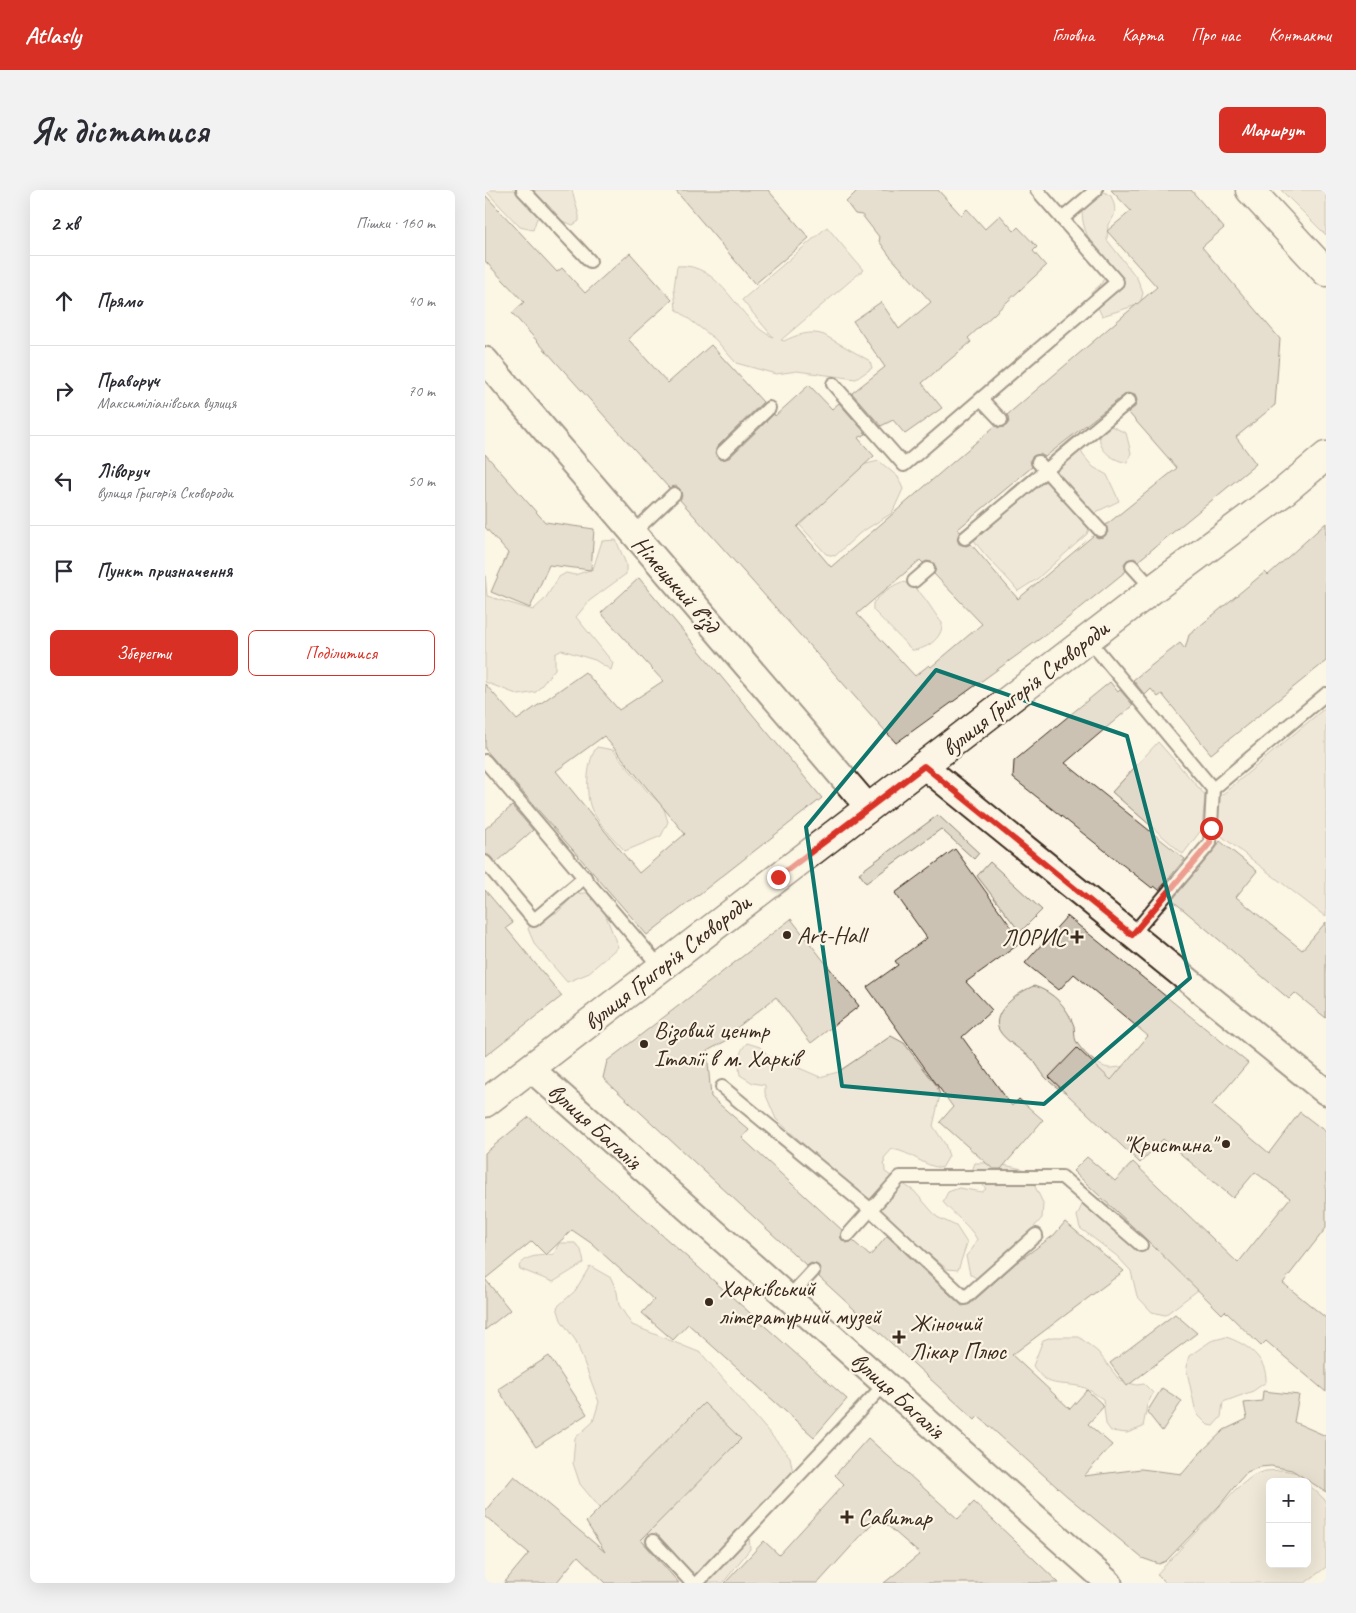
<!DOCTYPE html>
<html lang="uk">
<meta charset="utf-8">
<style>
body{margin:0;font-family:Caveat,sans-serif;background:#f2f2f3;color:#2b2b33}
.controls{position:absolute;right:15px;bottom:15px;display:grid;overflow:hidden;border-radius:8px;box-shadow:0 5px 20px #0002}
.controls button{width:45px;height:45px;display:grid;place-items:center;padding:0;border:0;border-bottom:1px solid #e1e1e2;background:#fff;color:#2b2b33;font:25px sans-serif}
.stop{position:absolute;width:15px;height:15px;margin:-11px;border:4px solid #d93025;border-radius:50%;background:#fff}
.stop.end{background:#d93025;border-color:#fff;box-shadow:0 1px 5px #0008}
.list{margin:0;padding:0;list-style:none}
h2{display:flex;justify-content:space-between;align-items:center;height:65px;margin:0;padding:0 20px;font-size:21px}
h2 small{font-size:16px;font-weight:400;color:#7c7c81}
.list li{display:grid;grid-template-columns:32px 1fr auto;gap:15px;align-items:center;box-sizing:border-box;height:90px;padding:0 20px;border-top:1px solid #e1e1e2}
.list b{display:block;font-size:19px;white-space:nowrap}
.list p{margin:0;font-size:16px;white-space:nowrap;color:#7c7c81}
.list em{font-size:16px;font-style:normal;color:#7c7c81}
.actions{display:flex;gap:10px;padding:15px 20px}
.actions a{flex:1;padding:11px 0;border:1px solid #d93025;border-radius:8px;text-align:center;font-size:18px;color:#d93025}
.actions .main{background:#d93025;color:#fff}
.icon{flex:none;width:28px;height:28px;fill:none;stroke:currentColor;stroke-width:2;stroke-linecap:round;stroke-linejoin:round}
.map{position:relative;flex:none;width:841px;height:1393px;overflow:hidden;border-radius:8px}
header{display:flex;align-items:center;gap:30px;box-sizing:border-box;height:70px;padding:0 25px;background:#d93025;color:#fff}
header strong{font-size:24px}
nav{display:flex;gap:28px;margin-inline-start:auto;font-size:18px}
.intro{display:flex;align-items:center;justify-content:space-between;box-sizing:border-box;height:120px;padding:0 30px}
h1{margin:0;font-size:35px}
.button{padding:12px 22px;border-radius:8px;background:#d93025;color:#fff;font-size:18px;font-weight:700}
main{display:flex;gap:30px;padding:0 30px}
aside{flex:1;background:#fff;border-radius:8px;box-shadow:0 5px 20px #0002}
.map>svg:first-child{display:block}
.green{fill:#e0d8c8;stroke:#8e8173}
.building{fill:#ccc2b3;stroke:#3b2a1e;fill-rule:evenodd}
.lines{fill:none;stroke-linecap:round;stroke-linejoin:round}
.service-casing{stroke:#3b2a1e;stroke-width:16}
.minor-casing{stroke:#3b2a1e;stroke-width:29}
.tertiary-casing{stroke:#3b2a1e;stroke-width:31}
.secondary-casing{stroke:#3b2a1e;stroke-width:31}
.service{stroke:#fcf5e5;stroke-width:12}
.minor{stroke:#fcf5e5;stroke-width:25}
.tertiary{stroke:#fcf5e5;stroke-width:28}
.secondary{stroke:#fcf5e5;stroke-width:28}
.route{stroke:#d93025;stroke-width:6}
.marked{fill:none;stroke:#0f766e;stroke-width:4;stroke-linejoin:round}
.poi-dot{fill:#3b2a1e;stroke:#fcf5e5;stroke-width:2}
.labels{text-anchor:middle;stroke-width:4.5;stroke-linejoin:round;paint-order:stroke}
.street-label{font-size:24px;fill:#3b2a1e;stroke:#fcf5e5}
.poi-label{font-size:24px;fill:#3b2a1e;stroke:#fcf5e5;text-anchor:start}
</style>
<header>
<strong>Atlasly</strong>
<nav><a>Головна</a><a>Карта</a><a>Про нас</a><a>Контакти</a></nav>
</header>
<div class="intro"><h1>Як дістатися</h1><a class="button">Маршрут</a></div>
<main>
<aside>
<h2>2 хв<small>Пішки · 160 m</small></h2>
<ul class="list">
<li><svg class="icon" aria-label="ahead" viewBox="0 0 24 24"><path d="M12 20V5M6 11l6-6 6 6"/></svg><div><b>Прямо</b></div><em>40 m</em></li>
<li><svg class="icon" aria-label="right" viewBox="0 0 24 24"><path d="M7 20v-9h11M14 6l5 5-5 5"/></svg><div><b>Праворуч</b><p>Максиміліанівська вулиця</p></div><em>70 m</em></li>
<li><svg class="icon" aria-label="left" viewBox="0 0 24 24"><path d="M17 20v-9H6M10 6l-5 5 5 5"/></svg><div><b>Ліворуч</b><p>вулиця Григорія Сковороди</p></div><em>50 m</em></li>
<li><svg class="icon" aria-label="arrive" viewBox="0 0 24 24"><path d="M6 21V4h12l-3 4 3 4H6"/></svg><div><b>Пункт призначення</b></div></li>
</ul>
<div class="actions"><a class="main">Зберегти</a><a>Поділитися</a></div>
</aside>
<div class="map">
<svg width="841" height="1393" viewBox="0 0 841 1393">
<rect width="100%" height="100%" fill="#fcf5e5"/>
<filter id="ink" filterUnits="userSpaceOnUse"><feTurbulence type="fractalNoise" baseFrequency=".02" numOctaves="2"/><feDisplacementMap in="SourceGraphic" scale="10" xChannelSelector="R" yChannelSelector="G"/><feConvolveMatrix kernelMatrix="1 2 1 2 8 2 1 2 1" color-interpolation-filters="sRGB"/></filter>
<g filter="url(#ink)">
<g class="green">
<path d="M0,0H87L94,26V31L88,35L72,29L52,28L48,40L35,37Z"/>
<path d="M616,0L626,6C631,18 632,25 623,34L622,50L652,88L658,103L655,114L617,126L606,103L616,94L624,78C610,60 597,44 597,20Z"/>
<path d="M796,0H841V45Z"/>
<path d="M342,37L378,80L296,150L299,151C311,145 326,140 339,145L385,171L387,178L371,189L312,181L291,184L251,173L230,149L191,119L189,98L192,76C237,71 254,134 288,147L257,110Z"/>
<path d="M626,236L641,243L646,263L642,273C625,269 610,258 616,240Z"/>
<path d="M589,246L598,265L608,277L622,285L634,311L611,322L602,344L552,389L533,401C517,380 495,364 483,340L524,301Z"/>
<path d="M259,254L364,278L394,271L413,287L418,299L407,323L375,343L350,366L341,364L249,262Z"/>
<path d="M131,350L141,374V384L104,411L91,427L128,473L126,480L110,470L77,460L70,464V479L51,502L34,505L0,492V384L2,406L48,420L60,409L74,387L81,383L90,385L108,379L117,351Z"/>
<path d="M417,392C435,394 446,420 457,433C458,449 440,460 427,460L388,420V413C397,404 405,396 417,392Z"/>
<path d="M841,517V727L730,641L731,610Z"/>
<path d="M673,552L720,605L717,639L698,664L627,602Z"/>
<path d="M112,557L128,560L163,602L178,616L183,632L176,646L140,661C130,650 111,631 106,618C100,603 102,569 112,557Z"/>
<path d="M453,625L494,663L489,669L456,639L381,693L374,683Z"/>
<path d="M505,672L557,720L535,742L492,686Z"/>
<path d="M107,702L116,713L133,757L102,784L82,792L50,755L43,739L46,733L73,722L90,704Z"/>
<path d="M549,796C568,802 582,816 589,836C590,841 589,847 591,851C596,861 613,877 624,878C629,878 635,877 640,876L610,915C592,908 573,902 560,887C555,881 552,874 546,868C537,860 520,851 514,840C505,822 535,801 549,796Z"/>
<path d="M406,846L419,853L452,896L455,905L448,936L460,954L464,966L457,978C437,976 427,962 407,959L399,968L400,982L429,1001L452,1027L471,1036L482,1053L473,1080L462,1079L456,1074L395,1024L291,929L280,903V895L268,893L255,885C253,873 253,862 262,853L275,857L295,877L307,875L335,887L353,882Z"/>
<path d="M490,973H509L542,980L558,1013L557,1028L531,1057L494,1090L485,1084L481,1066L488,1058L492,1049C483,1034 469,1025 458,1012L463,1002L474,998L497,1002L501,999L487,981Z"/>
<path d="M629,1007L729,1088L680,1125L667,1122L652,1106L646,1081L632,1066L595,1038L592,1026L597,1015L612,1009Z"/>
<path d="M74,1053H90L96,1060L99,1073L68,1092L35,1079L34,1076C44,1063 55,1067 69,1064Z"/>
<path d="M105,1076L126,1088L132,1102L134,1115L147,1135L216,1163L305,1267L308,1283L293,1302L276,1313L264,1347L265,1359L238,1393H200L174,1365L115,1318L95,1294L88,1273L90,1248L108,1232L114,1212L91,1151L76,1130L72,1117L90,1101Z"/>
<path d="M567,1147H594L613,1162L635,1191L652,1195L659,1194L668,1203L662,1215L658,1237L642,1243L626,1241L621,1234L618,1209C611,1205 602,1197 593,1196C571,1192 564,1198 548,1176L558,1150Z"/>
<path d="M741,1147C762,1154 782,1168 781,1192L768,1201L738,1212L736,1227L728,1236L723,1235L713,1225L710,1218L701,1177L704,1166L726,1151Z"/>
<path d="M797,1280L814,1283L821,1292H785V1374H822V1293L841,1311V1377L820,1393H681L672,1384L751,1299L769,1285L781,1281Z"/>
</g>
<g class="building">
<path d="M190,0H283L324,48L270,94Z"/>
<path d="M373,0H453L476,25L482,19L500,39L515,25L529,41L533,37L552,57L548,61L561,76L483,148L486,152L437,193L457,218L420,244L408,230L396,236L367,203L400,177L368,131L396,112L414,139L446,112L404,65L394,51L395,48L377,25L370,24L361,12Z"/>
<path d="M626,0H706L739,38L717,57L795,149L790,215L751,247L771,274L653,371L649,368L642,370L639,374L641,381L578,432L411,553L195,310L197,306L195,299L191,296L184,298L27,123L39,112L0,71V5L72,82L77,78L100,103L145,63L187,110L143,149L183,193L226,155L278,212L232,257L230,263L235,270L244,268L289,224L290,226L324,195L347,219L354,213L381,244L373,248L389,266L312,337L346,377L510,236L514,238L521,236L524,232L522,225L672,97L622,41L646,21ZM642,203L650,205L652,210L650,217L643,222L692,278L621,335L623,342L620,346L613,348L609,345L533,409L486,354L481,356L474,354L472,349L475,342L473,339L547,277L545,270L548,266L555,264L560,267ZM435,370L438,373L442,371L449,373L451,378L449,384L497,434L446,477L444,475L430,486L372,424Z"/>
<path d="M0,264L60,332L109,339L106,380L64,375L45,418L6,402L23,363L0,337Z"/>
<path d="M841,333V471L726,564L677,504L673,507L666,499L660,505L648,490L695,453L700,459L704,445L780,382L783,385Z"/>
<path d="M154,388L337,608L162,745L0,559V494L32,530L100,482L134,520L178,491L116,423ZM119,546L200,644L154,683L71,581Z"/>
<path d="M625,492L633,502L635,500L648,515L580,573L700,669L674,700L669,696L667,698L528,588L529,571Z"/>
<path d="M27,616L48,640L11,673L0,664V639Z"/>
<path d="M735,651L772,681L751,707L817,760L841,732V828L810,803L804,809L687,710L731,658Z"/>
<path d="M470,659L537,752L481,792L507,820L477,847L527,916L534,909L558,930L516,979H508L455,932L468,917L382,797L413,775L410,771L442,748L410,703Z"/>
<path d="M0,700L28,733L21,738L77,806L0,866Z"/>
<path d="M582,726L763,873L727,915L784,963L815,922L841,942V1038L798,1093L841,1128V1202L781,1151L776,1156L740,1121L737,1124L661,1049L588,981L602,967L630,991L648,972L753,1073L805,1008L770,982L748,1008L678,949L655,973L564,887L592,858L626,890L663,846L589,784L574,800L540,773Z"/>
<path d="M306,729L374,816L326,853L291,807L248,841L252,845L222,861L226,907L264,940L257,948L357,1040L355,1047L358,1051L362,1053L368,1051L385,1066L402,1046L477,1116L485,1114L531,1073L569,1045L580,1032L639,1081L527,1165L585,1219L602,1200L619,1216L603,1234L627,1255L599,1286L656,1279L697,1284L715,1263L739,1240L762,1229L759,1213L777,1211L778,1201L814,1205L809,1232L841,1246V1302L807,1280L786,1276L775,1277L762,1282L753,1292L735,1315L681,1371L674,1374L657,1368L582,1306L493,1226L490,1230L334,1087L336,1079L333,1075L326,1073L322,1076L118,888L122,871Z"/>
<path d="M44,927L362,1209L329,1247L203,1134L188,1150L157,1123L169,1110L106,1053L87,1040L61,1065L47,1051L0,1089V963Z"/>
<path d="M0,1089L25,1120L0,1140Z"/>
<path d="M690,1124L712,1143L642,1196L625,1173Z"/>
<path d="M64,1166L102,1224L51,1257L13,1199Z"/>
<path d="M677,1198L697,1211L677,1241L662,1222Z"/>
<path d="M219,1213L256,1249L156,1350L194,1393H121L93,1366L71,1393H19L44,1363L0,1326V1321L29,1286L120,1362L101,1332Z"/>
<path d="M383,1248L473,1329L489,1312L574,1393H399L435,1364L393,1327L333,1393H240L279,1351L294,1365L359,1294L350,1285Z"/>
</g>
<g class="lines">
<g class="service-casing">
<g id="service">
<path d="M38,0L105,71"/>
<path d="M577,29L611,0"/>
<path d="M348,194L419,275L632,92L552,0"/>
<path d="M497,210L516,230"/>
<path d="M238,262L284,218"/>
<path d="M553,272L615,340"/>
<path d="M148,343L189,304"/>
<path d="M480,348L644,211"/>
<path d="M647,376L668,399"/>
<path d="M429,391L443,379"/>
<path d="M603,449L728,599"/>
<path d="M0,571L175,777"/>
<path d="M0,672L49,730L100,687"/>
<path d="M647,745L725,653L728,599L841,504"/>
<path d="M237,897L386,1020L480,1108L551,1045"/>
<path d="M363,1045L415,987H577L656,1055"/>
<path d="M303,1108L328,1081"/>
<path d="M168,1351L207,1393"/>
<path d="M212,1393L400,1194"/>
</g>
</g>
<g class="minor-casing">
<g id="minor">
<path d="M0,170L383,617"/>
<path d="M439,576L841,902"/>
<path d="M45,878L624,1393"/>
</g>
</g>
<g class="tertiary-casing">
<path id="tertiary" d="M765,0L841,82"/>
</g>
<g class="secondary-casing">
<path id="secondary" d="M0,913L668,399L797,303L841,266"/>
</g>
<use href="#service" class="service"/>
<use href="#minor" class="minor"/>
<use href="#tertiary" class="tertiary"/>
<use href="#secondary" class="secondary"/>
</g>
</g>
<g class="lines" filter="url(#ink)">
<path class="route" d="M293,687L439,576L647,745L725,653L726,638"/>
</g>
<path d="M0 0H841V1393H0ZM451,480L642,546L705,788L559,914L357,896L321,637Z" fill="#fcf5e5" fill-opacity=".55" fill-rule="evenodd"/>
<path class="marked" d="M451,480L642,546L705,788L559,914L357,896L321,637Z"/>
<g class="poi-dot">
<circle cx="302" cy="745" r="5"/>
<path d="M589.5 739.5h5v5h5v5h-5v5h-5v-5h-5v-5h5z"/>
<circle cx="159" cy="854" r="5"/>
<circle cx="741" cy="954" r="5"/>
<circle cx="224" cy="1112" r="5"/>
<path d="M411.5 1139.5h5v5h5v5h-5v5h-5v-5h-5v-5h5z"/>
<path d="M359.5 1319.5h5v5h5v5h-5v5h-5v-5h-5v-5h5z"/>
</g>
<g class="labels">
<g class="street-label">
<text transform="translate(191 394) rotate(49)" y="8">Німецький в’їзд</text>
<text transform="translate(540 498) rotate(-38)" y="8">вулиця Григорія Сковороди</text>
<text transform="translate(182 772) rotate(-38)" y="8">вулиця Григорія Сковороди</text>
<text transform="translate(110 936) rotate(42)" y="8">вулиця Багалія</text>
<text transform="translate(413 1205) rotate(42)" y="8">вулиця Багалія</text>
</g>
<g class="poi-label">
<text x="312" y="753">Art-Hall</text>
<text x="581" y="755" text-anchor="end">ЛОРИС</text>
<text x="169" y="848">Візовий центр<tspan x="169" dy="28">Італії в м. Харків</tspan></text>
<text x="731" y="962" text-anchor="end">"Кристина"</text>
<text x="234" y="1106">Харківський<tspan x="234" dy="28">літературний музей</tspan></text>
<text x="425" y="1141">Жіночий<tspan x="425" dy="28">Лікар Плюс</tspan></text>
<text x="373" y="1335">Савитар</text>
</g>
</g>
</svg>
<div class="controls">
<button>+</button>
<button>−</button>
</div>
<div class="stop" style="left:726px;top:638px"></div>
<div class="stop end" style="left:293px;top:687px"></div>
</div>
</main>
